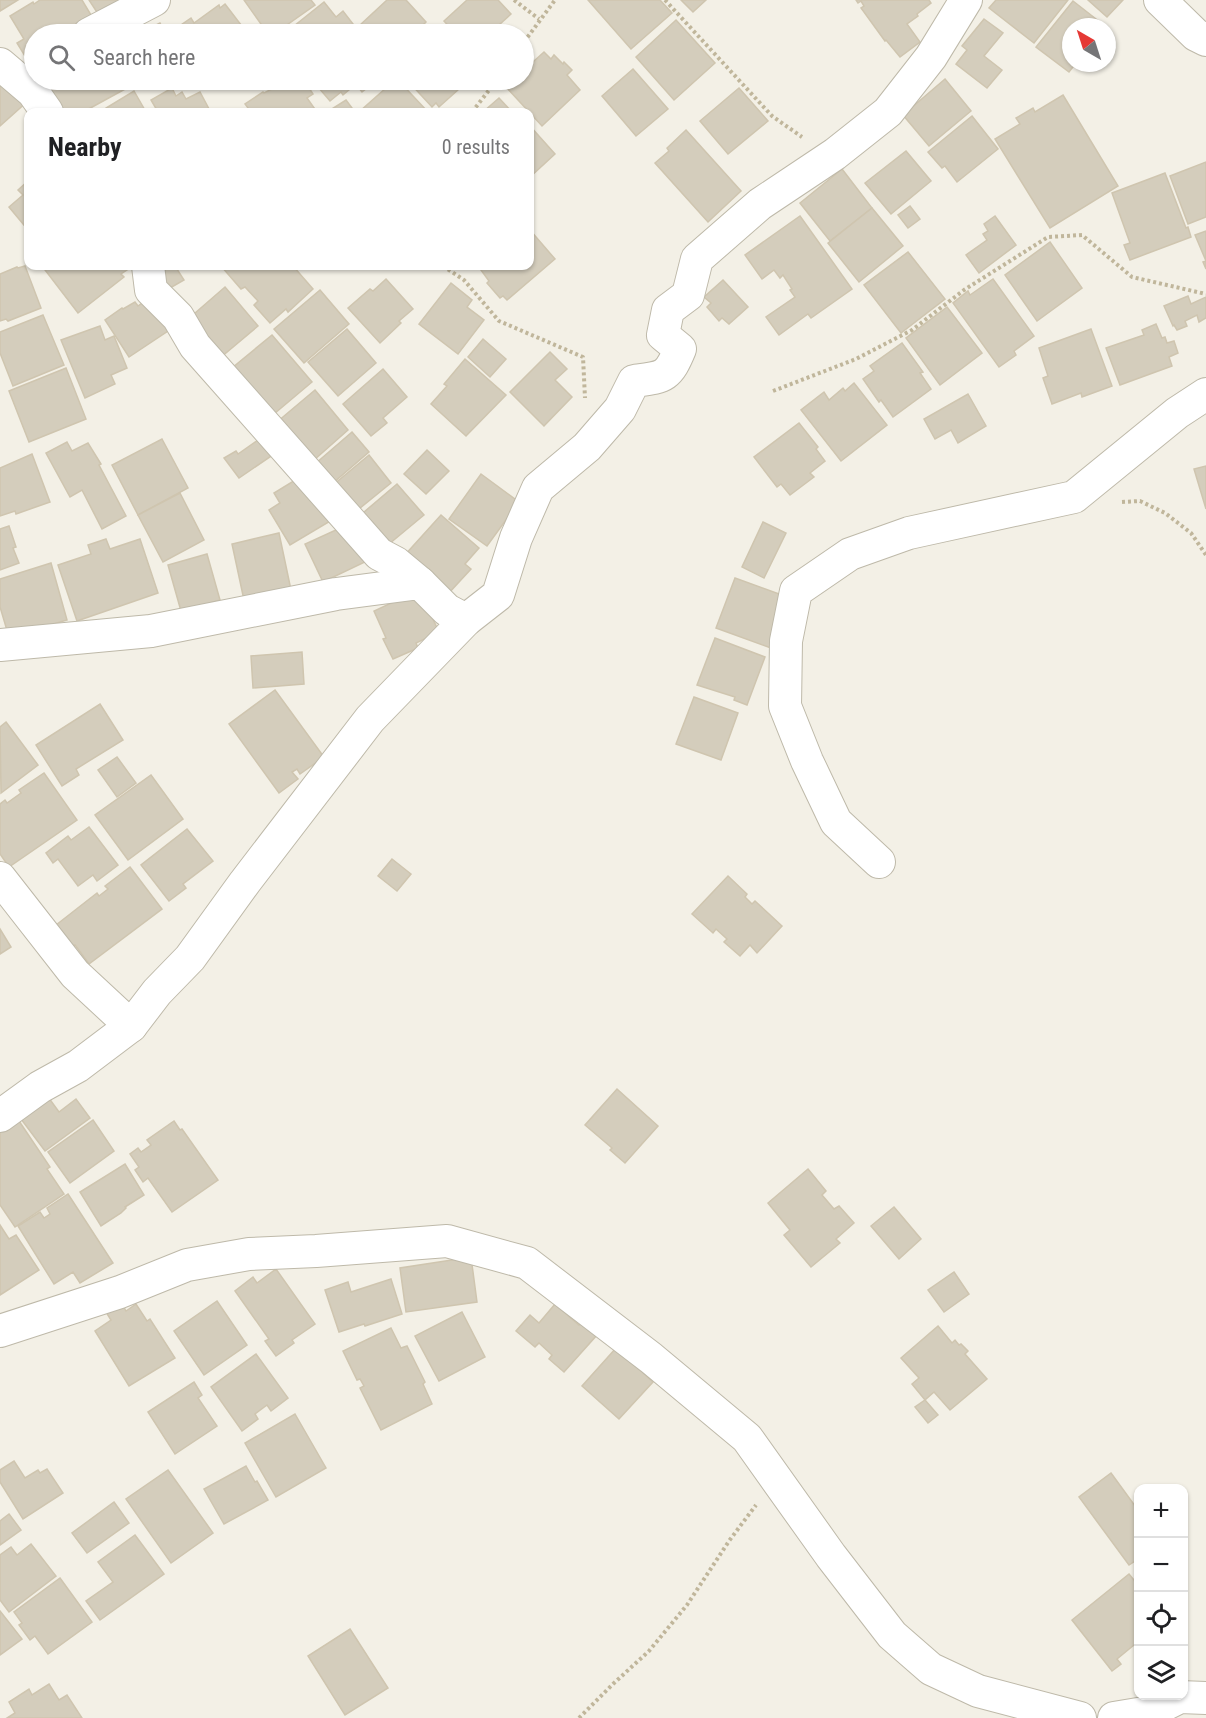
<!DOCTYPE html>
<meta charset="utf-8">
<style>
body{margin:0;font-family:"Roboto Condensed",sans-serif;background:#f6f6f6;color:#202124}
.controls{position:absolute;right:18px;bottom:18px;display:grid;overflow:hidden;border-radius:12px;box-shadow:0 2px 4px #0004}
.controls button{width:54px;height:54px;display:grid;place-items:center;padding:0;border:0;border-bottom:2px solid #e0e0e0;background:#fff;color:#202124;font:30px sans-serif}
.compass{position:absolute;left:1062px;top:18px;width:54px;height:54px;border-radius:50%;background:#fff;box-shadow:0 2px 4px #0004;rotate:321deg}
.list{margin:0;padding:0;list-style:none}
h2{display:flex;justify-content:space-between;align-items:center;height:78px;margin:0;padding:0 24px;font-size:26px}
h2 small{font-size:20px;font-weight:400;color:#757577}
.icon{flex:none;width:33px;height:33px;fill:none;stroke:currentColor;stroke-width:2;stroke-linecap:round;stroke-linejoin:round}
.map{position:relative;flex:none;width:1206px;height:1718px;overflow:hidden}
.search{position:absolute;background:#fff;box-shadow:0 2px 4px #0004;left:24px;top:24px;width:510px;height:66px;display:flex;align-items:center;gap:15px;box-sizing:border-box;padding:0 21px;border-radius:33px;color:#757577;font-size:22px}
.panel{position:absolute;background:#fff;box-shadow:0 2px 4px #0004;left:24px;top:108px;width:510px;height:162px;border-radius:12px}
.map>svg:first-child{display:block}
.building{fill:#d4cdbc;stroke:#cfc5af;stroke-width:1.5}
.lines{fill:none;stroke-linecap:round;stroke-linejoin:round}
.street-casing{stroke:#beb9a9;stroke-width:34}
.path{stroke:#c0b69b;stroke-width:4;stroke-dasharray:3 3;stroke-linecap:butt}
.street{stroke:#fff;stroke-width:32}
</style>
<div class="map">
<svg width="1206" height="1718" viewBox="0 0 1206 1718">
<rect width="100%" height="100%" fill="#f3f0e6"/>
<g class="building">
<path d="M0,0H18L0,11Z"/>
<path d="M40,0H82L97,25L80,34H34V57L28,61L17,43L24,39L10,16L33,2L34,4Z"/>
<path d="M89,0H139L104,23Z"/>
<path d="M244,0H311L315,5L274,34H268Z"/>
<path d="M387,0H406L426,22L416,32L418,34H368L359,26Z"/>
<path d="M467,0H498L511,14L489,34H456L444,21Z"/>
<path d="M588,0H660L672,13L631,49Z"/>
<path d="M681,0H706L693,12Z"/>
<path d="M856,0H929L931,3L917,14L918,16L907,24L920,42L900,57L886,40L885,41L861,8L864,6L861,1L858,3Z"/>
<path d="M996,0H1068L1034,43L989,8Z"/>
<path d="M1088,0H1123L1107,17Z"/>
<path d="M1073,1L1105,26L1071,27V63H1076L1069,72L1036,47Z"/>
<path d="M324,2L336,17L343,11L360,33L358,34H284Z"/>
<path d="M225,4L248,34H183L182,32L185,30L181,25L191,18L194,23L219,5L220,8Z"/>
<path d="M984,19L1003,33L984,56L1002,70L987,88L956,64L967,50L962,46Z"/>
<path d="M676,20L715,63L674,100L636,57Z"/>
<path d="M160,23L166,34H138Z"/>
<path d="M544,52L551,59L554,55L563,64L564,62L572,70L567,75L580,90L542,126L506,87L514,80H524V70Z"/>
<path d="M0,69L28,101L0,126Z"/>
<path d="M633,69L668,109L636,136L602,96Z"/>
<path d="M945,79L971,111L929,146L903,115Z"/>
<path d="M44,80H125L129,87L83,112L80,110L75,112H56L50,91Z"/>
<path d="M280,80H304L313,94L307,98L317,112H251L245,104L263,92L264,93L272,89L270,86Z"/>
<path d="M316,80H377L362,92L356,84L343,95L341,92L330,101L313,81Z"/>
<path d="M395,80H398L428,112H359Z"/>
<path d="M407,80H469L439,107L436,103L432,107Z"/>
<path d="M172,88L176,96L182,92L186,99L200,92L209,109L203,112H158L151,100Z"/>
<path d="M739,88L768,121L728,154L700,121Z"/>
<path d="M134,91L146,112H108L106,108Z"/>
<path d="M1063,95L1118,186L1050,228L995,139L1020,124L1016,118L1033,108L1035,112Z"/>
<path d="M499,98L512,112H483Z"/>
<path d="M346,100L355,112H327Z"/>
<path d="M972,116L998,149L957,182L945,166L942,168L928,152Z"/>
<path d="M530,126L555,154L530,177Z"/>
<path d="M686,130L741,191L708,222L655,163L669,151L667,148Z"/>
<path d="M906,151L931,181L891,214L865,183Z"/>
<path d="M1206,162V217L1188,224L1170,176Z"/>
<path d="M842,169L872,208L830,241L800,203Z"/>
<path d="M1165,173L1186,228L1188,227L1191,237L1130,260L1124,245L1130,243L1112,193Z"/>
<path d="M28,181V230L9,207L23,195L18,190Z"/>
<path d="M910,206L920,219L908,228L898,215Z"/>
<path d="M872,208L903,246L859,282L828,243Z"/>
<path d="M800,216L852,289L811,318L808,314L779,335L766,317L795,297L790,290L792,289L783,275L780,278L774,270L762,279L745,255Z"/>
<path d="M995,216L1016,245L979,273L966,255L987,240L983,234L988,231L984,224Z"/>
<path d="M530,230L555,259L507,300L503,296L500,298L487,283L489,281L481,270L484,267L483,266H530Z"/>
<path d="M1206,231V269L1203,262L1206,261L1195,235Z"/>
<path d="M1050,242L1082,288L1037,321L1005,275Z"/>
<path d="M908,252L945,299L901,333L864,285Z"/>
<path d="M25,266L41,308L8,321L6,319L0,321V274L17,267L18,268Z"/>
<path d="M42,266H133L121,274L124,277L78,313Z"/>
<path d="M157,266H175L184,280L163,292Z"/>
<path d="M221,266H293L313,289L288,312L286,309L270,323L254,305L258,301L245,287L241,289Z"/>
<path d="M386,279L413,309L399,321L401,323L380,343L348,308L370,289L373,291Z"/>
<path d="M993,279L1034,336L1014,351L1016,355L999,367L953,303L968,291L970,295Z"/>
<path d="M723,280L748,307L729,324L722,318L719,321L707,307L711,303L704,297Z"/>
<path d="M451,283L472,300L467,307L484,320L458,354L419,324Z"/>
<path d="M225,287L258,326L220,358L187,320Z"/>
<path d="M320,290L349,324L304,363L274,329Z"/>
<path d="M1188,296L1191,304L1206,297V318L1199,322L1197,315L1185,321L1187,326L1177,330L1174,325L1173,326L1164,306Z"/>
<path d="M150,297L171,329L129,357L105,320L122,308L123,309L135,302L138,306Z"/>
<path d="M947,307L982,353L940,385L906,338Z"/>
<path d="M43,315L64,365L13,386L0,353V332Z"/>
<path d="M1156,324L1162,338L1165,337L1167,343L1174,341L1178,353L1169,357L1172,366L1120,385L1106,348L1144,335L1142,330Z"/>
<path d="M100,326L105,340L114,336L127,368L111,375L115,384L85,398L61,340Z"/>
<path d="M347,329L376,363L338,396L308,362Z"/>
<path d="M1091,329L1112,386L1082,397L1081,393L1052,404L1043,378L1048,376L1039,348Z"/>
<path d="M272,335L312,382L268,419L227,372Z"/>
<path d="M483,339L506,359L490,377L468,357Z"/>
<path d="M902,343L923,372L920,373L931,389L893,417L881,400L879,402L863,379L874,371L870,366Z"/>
<path d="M550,352L567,369L555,380L572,397L544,426L510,392Z"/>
<path d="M465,359L506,395L466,436L431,404L447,386L444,384Z"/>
<path d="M66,368L86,419L29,442L9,391Z"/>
<path d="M383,369L407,397L383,418L387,423L371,436L343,404Z"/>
<path d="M854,383L887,425L841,461L801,410L824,392L829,400L843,388L845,391Z"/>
<path d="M315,390L348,430L305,468L271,427Z"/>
<path d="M968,394L986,426L958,443L951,430L935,439L924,419Z"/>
<path d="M799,423L818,447L816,449L825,461L810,473L814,477L790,495L781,484L777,487L754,457Z"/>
<path d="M352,432L369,452L325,490L308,470Z"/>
<path d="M268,433L280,450L239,478L224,458L236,451L238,454Z"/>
<path d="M162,439L188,488L138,515L112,465Z"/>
<path d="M67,442L72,451L88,443L101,464L99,465L126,516L102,529L82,490L70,497L46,453Z"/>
<path d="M427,450L449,471L426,494L404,474Z"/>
<path d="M32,454L50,502L16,514L15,511L0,516V468Z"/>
<path d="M369,455L391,483L349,517L327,490Z"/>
<path d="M1206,466V509L1194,469Z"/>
<path d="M305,474L332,520L290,545L269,510L280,503L274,493Z"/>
<path d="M481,474L519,502L487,546L449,519Z"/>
<path d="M397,484L424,515L383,549L357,518Z"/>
<path d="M180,493L204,540L163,562L138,515Z"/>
<path d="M441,515L479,548L465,564L471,569L448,594L404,556Z"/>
<path d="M763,522L786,533L764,578L742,567Z"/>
<path d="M349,524L367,561L323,582L305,544Z"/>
<path d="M9,526L16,547L13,548L19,563L0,570V529Z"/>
<path d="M279,533L291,590L244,600L232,544Z"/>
<path d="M106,539L110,549L140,539L158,593L77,621L58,565L91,554L88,545Z"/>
<path d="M207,554L220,600L181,611L168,565Z"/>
<path d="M51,563L67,620L9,637L0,607V579Z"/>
<path d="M735,578L790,598L771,648L716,628Z"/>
<path d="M419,590L439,632L416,643L418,648L393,659L383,639L386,638L374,611Z"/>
<path d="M715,638L765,657L747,705L734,700L735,697L697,685Z"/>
<path d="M302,652L304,684L253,688L251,656Z"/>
<path d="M275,690L324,757L300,774L297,769L292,772L298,779L279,793L229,724Z"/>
<path d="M694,697L738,713L721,760L676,744Z"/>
<path d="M100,704L123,740L76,769L79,775L62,786L36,745Z"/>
<path d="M6,722L38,765L1,793L0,727Z"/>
<path d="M117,757L136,783L117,797L98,770Z"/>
<path d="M44,773L77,820L9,867L0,854V804L5,800L7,803L21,793L19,790Z"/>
<path d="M151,775L183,819L128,860L95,815Z"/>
<path d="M89,827L118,865L97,881L93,875L78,886L58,859L53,863L46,853L68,836L71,840Z"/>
<path d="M187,829L213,861L183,884L186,888L169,901L141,865Z"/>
<path d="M392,859L411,874L397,891L378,876Z"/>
<path d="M130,867L162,909L89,964L75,945L73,946L56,925L97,893L99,896L108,889L105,886Z"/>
<path d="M728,876L747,894L745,897L752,904L755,901L782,926L757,953L750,945L740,956L724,942L727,939L716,929L713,933L692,914Z"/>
<path d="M0,929L11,947L0,954Z"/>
<path d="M617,1089L658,1126L625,1163L610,1150L612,1148L585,1125Z"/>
<path d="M43,1090L59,1112L76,1099L90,1118L45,1151L21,1119Z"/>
<path d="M17,1118L50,1167L47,1169L64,1194L15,1227L0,1205V1130Z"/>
<path d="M93,1120L114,1151L70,1183L48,1152Z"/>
<path d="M174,1121L180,1130L182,1129L218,1180L172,1212L148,1178L143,1182L135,1170L139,1167L130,1154L138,1148L141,1152L151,1145L147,1140Z"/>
<path d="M125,1164L144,1195L125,1207L126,1208L121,1213L101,1226L80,1192Z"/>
<path d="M808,1169L826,1191L822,1195L834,1209L839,1206L854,1223L836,1239L840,1243L811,1267L784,1235L790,1230L768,1203Z"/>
<path d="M68,1194L113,1263L80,1283L73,1272L54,1284L18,1226L40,1212L44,1218L50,1214L47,1208Z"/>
<path d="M894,1207L921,1239L899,1259L871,1226Z"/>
<path d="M0,1225L9,1239L16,1235L39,1270L0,1295Z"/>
<path d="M471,1257L477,1302L406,1312L400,1268Z"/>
<path d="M276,1269L315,1324L292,1340L294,1343L276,1356L265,1341L269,1339L235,1291L253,1277L257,1283Z"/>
<path d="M954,1272L969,1294L944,1312L928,1290Z"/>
<path d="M391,1279L402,1314L365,1326L364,1324L339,1332L325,1290L348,1282L351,1292Z"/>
<path d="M217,1301L247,1345L204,1375L174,1331Z"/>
<path d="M121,1302L126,1311L136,1304L147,1321L150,1319L175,1358L129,1386L95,1331L111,1320L106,1312Z"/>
<path d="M555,1304L579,1325L581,1322L597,1335L564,1372L549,1359L552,1355L539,1343L535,1347L516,1331L530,1315L539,1323Z"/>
<path d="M462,1312L485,1357L439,1381L415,1336Z"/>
<path d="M938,1326L952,1343L955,1340L959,1345L961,1344L968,1351L965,1354L987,1379L950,1410L934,1392L925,1400L912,1384L919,1378L901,1358Z"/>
<path d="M391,1328L401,1348L407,1346L425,1382L423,1384L432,1404L381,1430L360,1388L364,1386L360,1379L357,1380L343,1351Z"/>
<path d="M616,1348L653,1382L619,1419L582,1386Z"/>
<path d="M256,1354L288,1398L271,1411L267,1405L255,1414L258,1419L242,1431L211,1387Z"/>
<path d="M194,1382L202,1395L198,1398L217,1426L175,1454L148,1412Z"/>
<path d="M925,1400L938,1415L928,1423L915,1407Z"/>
<path d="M295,1414L326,1468L276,1497L245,1443Z"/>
<path d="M14,1461L25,1478L38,1470L40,1473L47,1469L63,1493L23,1519L0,1482V1470Z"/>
<path d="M246,1466L255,1482L257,1481L268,1500L224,1524L204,1489Z"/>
<path d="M168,1470L213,1533L171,1563L126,1499Z"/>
<path d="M1111,1473L1138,1510V1559L1129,1565L1079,1497Z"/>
<path d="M114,1502L129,1523L87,1553L72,1533Z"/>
<path d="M9,1514L21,1530L0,1545V1521Z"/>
<path d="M135,1535L164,1574L100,1620L86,1601L113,1582L98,1562Z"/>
<path d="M31,1544L56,1576L9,1612L0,1600V1555L11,1547L17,1555Z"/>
<path d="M1129,1574L1138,1585V1650L1134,1645L1117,1659L1121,1664L1112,1671L1072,1620Z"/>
<path d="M60,1578L92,1622L48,1654L35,1636L30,1640L19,1625L22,1623L14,1612Z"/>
<path d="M0,1611L22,1639L0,1655Z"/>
<path d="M350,1629L388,1688L345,1715L308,1656Z"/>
<path d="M49,1684L59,1700L67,1695L82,1718H7L15,1713L9,1702L29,1689L32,1695Z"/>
</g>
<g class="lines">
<g class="street-casing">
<g id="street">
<path d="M1160,0L1196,35L1206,40"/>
<path d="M89,34L154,0"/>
<path d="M0,64L33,92L47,112"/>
<path d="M148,266L151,290L178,317L195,346L379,554L396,563L420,583"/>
<path d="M0,645L151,631L336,594L420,583L447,610L466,620"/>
<path d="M879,862L836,822L807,761L785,706L786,641L796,591L850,554L909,533L1074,497L1177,413L1206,394"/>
<path d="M0,878L75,974L131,1026"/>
<path d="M0,1116L40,1087L78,1066L131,1026L157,992L190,958L245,882L370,719L466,620L498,595L516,538L538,488L587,447L620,409L634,381C664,377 668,378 680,349L663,335L668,310L688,295L697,259L760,204L835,154L888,112L931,57L966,0"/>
<path d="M0,1331L120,1292L187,1265L249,1254L316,1251L447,1241L527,1263L651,1358L747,1438L831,1556L892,1635L931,1669L978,1691L1080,1718"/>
<path d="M1114,1718L1150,1712L1180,1697L1206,1698"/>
</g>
</g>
<g class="path">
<path d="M514,0L539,19"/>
<path d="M665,0L772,116L802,137"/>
<path d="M524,42L555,0"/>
<path d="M472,112L497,80"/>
<path d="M443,266L464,280L499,321L583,357L585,398"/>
<path d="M773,391L856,359L912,330L964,290L1048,237L1082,235L1132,277L1206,294"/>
<path d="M1122,502L1140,501L1165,513L1191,533L1206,555"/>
<path d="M579,1718L613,1684L649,1651L687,1605L729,1541L756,1505"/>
</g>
<use href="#street" class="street"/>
</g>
</svg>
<div class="controls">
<button>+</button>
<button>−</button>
<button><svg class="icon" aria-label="locate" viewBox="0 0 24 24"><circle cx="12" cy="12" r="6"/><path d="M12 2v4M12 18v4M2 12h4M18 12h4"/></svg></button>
<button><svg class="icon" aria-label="layers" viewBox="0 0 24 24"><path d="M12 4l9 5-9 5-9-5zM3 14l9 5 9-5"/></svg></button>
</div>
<svg class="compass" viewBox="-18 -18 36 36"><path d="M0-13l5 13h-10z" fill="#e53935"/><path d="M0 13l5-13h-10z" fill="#757577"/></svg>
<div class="search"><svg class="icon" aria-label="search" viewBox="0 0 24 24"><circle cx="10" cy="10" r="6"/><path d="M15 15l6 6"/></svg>Search here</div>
<section class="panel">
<h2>Nearby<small>0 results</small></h2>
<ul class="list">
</ul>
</section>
</div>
